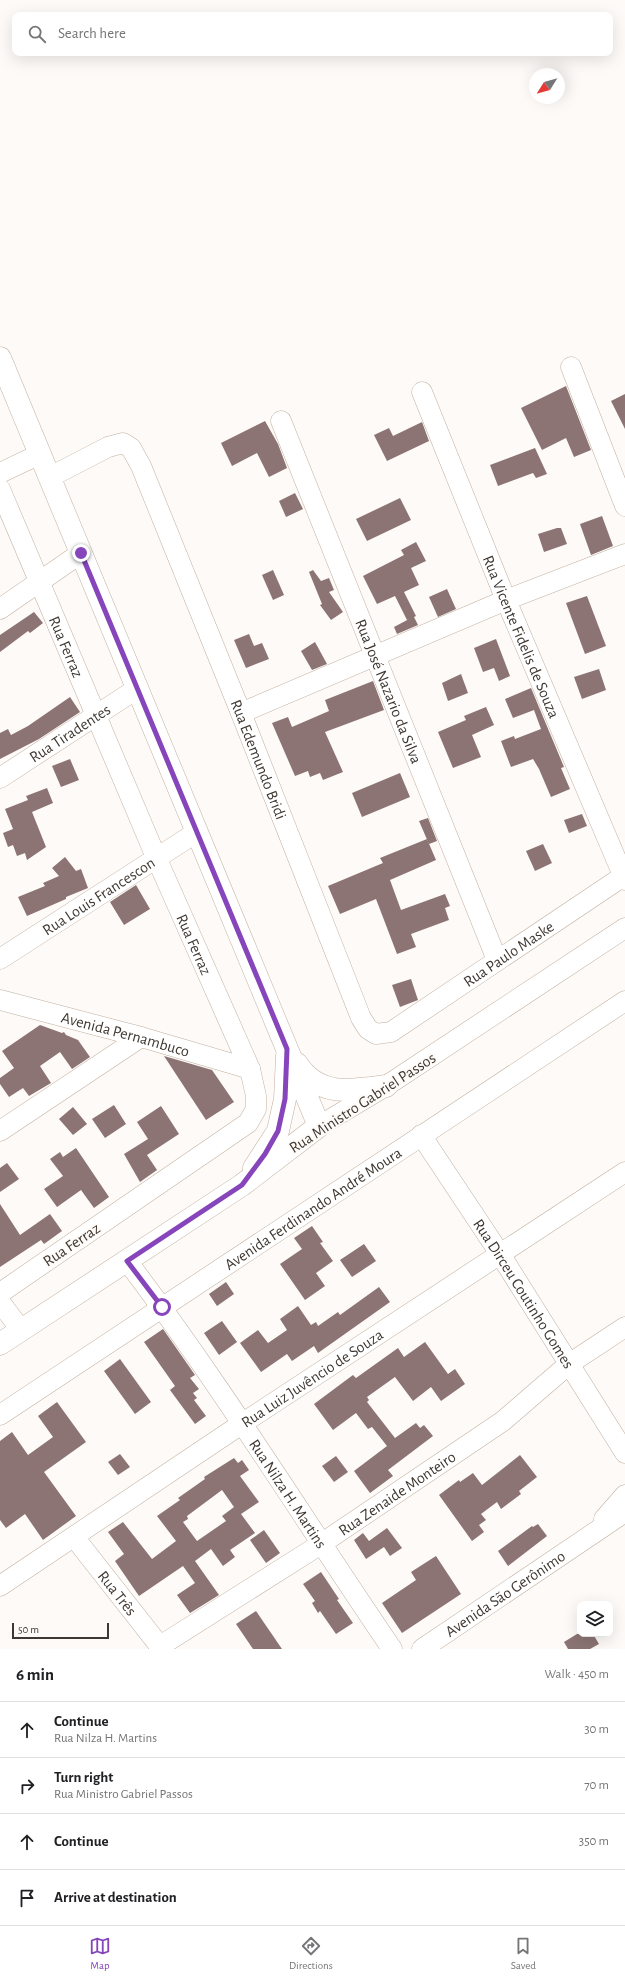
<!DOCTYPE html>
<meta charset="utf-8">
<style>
body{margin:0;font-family:"Alegreya Sans",sans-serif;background:#f6f6f6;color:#202124}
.controls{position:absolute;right:12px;bottom:12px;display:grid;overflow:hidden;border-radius:8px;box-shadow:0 4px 16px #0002}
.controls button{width:36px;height:36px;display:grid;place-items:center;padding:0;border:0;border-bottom:1px solid #e0e0e0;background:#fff;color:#202124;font:20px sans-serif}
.compass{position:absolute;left:529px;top:68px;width:36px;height:36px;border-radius:50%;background:#fff;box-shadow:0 4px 16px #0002;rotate:233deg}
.scale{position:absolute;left:12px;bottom:10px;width:97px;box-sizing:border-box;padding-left:4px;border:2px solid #3f3832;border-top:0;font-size:11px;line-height:14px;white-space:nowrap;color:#3f3832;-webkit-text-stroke:3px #fefaf7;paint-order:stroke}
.stop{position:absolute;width:12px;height:12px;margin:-9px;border:3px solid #8645ba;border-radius:50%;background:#fff}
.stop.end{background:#8645ba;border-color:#fff;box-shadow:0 1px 4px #0008}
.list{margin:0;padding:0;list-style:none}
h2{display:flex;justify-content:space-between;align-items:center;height:52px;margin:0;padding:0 16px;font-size:17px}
h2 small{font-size:13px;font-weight:400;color:#757577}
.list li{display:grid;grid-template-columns:26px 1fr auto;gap:12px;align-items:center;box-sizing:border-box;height:56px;padding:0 16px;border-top:1px solid #e0e0e0}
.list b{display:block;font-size:15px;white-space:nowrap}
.list p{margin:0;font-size:13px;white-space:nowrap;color:#757577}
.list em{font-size:13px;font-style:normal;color:#757577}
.icon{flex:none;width:22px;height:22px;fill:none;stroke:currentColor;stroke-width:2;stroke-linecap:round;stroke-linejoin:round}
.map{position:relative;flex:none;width:625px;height:1649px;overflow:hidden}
.search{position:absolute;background:#fff;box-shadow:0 4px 16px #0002;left:12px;right:12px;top:12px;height:44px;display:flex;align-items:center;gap:10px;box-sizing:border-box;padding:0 14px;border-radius:8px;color:#757577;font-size:15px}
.sheet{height:276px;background:#fff}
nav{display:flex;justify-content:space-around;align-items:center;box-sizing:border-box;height:56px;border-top:1px solid #e0e0e0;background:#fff;font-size:11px;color:#757577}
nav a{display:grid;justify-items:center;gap:2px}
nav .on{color:#8645ba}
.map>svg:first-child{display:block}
.building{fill:#8b7473;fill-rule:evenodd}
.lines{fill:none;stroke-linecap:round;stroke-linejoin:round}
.minor-casing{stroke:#c1b0a0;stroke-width:21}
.major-casing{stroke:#c1b0a0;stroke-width:23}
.minor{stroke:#fff;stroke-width:20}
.major{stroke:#fff;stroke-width:22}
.route{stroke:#8645ba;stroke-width:5}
.labels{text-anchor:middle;stroke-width:4;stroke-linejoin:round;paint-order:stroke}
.street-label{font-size:16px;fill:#3f3832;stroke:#fefaf7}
</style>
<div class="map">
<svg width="625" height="1649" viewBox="0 0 625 1649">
<rect width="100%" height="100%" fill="#fefaf7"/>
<g class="building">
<path d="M566,386L591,450L574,457L566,438L542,450L521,408Z"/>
<path d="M625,394V429L611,401Z"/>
<path d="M265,421L278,444L287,468L269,477L257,453L232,466L221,443Z"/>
<path d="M422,422L429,441L387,461L374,435L389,428L393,436Z"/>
<path d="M535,448L547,474L536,478L533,473L498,486L490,465Z"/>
<path d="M295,493L303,509L286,517L279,501Z"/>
<path d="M400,498L411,520L367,541L356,519Z"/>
<path d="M602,516L613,546L591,555L580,524Z"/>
<path d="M557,528H561L567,544L544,552L538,534Z"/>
<path d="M416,542L426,561L411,568L419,585L404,592L416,616L414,617L418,625L397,634L394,627L411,618L407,620L395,596L377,604L363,576L404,555L401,550Z"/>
<path d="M273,570L284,595L273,600L262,575Z"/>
<path d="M313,570L321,581L329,578L334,590L329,592L343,612L331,620L320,605L322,604L309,572Z"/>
<path d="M447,589L456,609L438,617L429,597Z"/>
<path d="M587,596L606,646L585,654L566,603Z"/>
<path d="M34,612L43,623L30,633L28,631L0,652V635Z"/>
<path d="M249,634L254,646L262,643L269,659L246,668L234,640Z"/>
<path d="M496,639L510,676L499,681L494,668L483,672L474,648Z"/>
<path d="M315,642L327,664L312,670L301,651Z"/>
<path d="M599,669L606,690L582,699L574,677Z"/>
<path d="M461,674L468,693L448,701L442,683Z"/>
<path d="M373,681L384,710L325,732L343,772L323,780L320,773L310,777L308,771L295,776L272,723L288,717L292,727L329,711L325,700Z"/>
<path d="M531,688L564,767L561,768L570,789L551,797L539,769L533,759L511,767L501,741L514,736L515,739L541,729L534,710L513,718L505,699Z"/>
<path d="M70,697L80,712L39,739L0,759V733L8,729L11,735L28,726Z"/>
<path d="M486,707L494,725L472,735L481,757L453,768L438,732L466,720L464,716Z"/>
<path d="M70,759L79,780L61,787L52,766Z"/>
<path d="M400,773L410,797L362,817L352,793Z"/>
<path d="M47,788L53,803L32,812L46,847L27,860L25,853L17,856L13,845L8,847L3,833L13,829L5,809L28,800L26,796Z"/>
<path d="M582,814L587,826L569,833L564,820Z"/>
<path d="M428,818L437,841L429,844L419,821Z"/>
<path d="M427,839L436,860L390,880L401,910L445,894L450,906L445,908L449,920L411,934L416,947L397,954L376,899L340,914L328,886L383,863L380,858Z"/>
<path d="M543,844L552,863L535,871L526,851Z"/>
<path d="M65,857L76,871L81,869L88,888L66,897V899L27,916L18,897L45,886L43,883L59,876L52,868Z"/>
<path d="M136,885L150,909L124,925L110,902Z"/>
<path d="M411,979L418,1000L400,1007L392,985Z"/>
<path d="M40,1025L62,1033L64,1032L66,1035L78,1040L90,1057L72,1069L60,1052L40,1066L51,1083L29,1096L23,1088L9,1097L0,1084V1078L14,1068L2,1051Z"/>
<path d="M164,1056L212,1070L234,1102L206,1120Z"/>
<path d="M114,1105L126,1124L105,1138L92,1119Z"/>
<path d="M161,1106L179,1134L147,1155L157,1170L140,1182L124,1154L148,1139L137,1122Z"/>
<path d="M73,1107L87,1124L73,1135L59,1119Z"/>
<path d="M76,1148L109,1197L94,1208L81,1190L57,1207L44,1189L63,1176L50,1159L60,1152L63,1157Z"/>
<path d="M7,1163L19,1179L0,1192V1168Z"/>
<path d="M0,1204L20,1235L50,1214L62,1231L44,1244L41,1240L0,1267Z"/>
<path d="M312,1226L323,1242L320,1243L333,1261L316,1273L325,1286L305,1300L280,1264L302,1249L294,1238Z"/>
<path d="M364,1244L376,1261L352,1277L340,1260Z"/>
<path d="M226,1282L234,1294L217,1306L209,1294Z"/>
<path d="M379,1287L390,1302L318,1353L314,1346L292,1361L287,1354L261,1372L240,1343L258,1330L268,1343L287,1330L280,1319L298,1306L311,1325L316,1322L318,1326L338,1312L340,1315Z"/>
<path d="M222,1321L237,1342L219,1355L204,1333Z"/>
<path d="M163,1329L195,1375L190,1378L199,1389L193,1393L197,1398L194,1400L206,1416L195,1424L170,1390L175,1386L144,1342Z"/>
<path d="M425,1342L448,1374L455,1369L465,1384L441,1401L431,1387L413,1401L395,1377L367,1397L369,1400L367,1402L395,1438L416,1423L420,1428L424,1425L433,1436L388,1470L393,1476L370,1493L354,1471L387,1446L372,1427L368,1429L356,1413L333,1430L314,1404L353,1375L356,1378L398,1348L404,1357Z"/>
<path d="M120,1359L151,1402L135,1414L104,1371Z"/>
<path d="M57,1402L86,1442L44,1472L76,1516L43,1540L25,1514L6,1528L0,1520V1441L12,1432L28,1455L53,1437L38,1416Z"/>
<path d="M120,1454L130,1467L118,1475L108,1462Z"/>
<path d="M520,1455L537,1477L519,1491L521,1494L501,1509L497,1502L481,1514L486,1520L479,1525L484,1532L472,1541L439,1495L459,1480L460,1482L473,1473L482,1485Z"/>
<path d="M336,1456L348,1472L334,1482L322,1466Z"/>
<path d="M234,1458L238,1463L242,1460L249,1470L240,1476L259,1502L241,1514L255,1533L230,1550L235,1557L223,1566L211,1549L195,1561L219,1595L190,1613L177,1595L195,1583L183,1566L139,1596L115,1561L124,1554L108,1532L123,1522L152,1559L176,1541L157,1516L180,1500L178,1498L205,1479L204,1477ZM222,1490L234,1507L222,1516L226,1521L197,1541L183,1522L188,1519L187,1516Z"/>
<path d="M538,1524L547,1536L508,1566L498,1551L532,1526L533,1527Z"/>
<path d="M387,1528L402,1548L390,1556L384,1547L366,1559L354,1540L363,1533L369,1541Z"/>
<path d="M264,1530L280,1553L266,1563L250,1540Z"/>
<path d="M436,1556L461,1594L402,1633L382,1603L416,1580L411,1572Z"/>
<path d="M321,1572L339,1599L337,1600L353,1623L336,1634L320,1611L318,1613L312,1603L315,1601L303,1584Z"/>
<path d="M256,1611L282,1649H253L236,1624Z"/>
<path d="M577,1634H593L599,1644L590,1649H568L564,1642Z"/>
</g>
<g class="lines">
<g class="minor-casing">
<g id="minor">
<path d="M571,367L625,506"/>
<path id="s1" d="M422,392L506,600L625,880"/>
<path id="s2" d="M281,421L497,960"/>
<path d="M0,473L40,454"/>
<path id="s3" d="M50,477L108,447L123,443L131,448L141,466L241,713L361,1018L368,1029L376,1034L391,1032L625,875"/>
<path id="s4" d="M0,489L156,857L250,1069L256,1096V1109L248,1123L0,1293"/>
<path d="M0,609L81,553"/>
<path d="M241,713L506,600L625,554"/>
<path id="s5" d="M0,778L138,688"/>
<path id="s6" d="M0,959L197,832"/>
<path id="s7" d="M0,1000L141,1037L250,1069"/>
<path d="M319,1126L386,1086L625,928"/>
<path d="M0,1131L141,1037"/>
<path id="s8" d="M421,1135L500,1254L625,1453"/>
<path id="s9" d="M127,1261C222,1386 304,1520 392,1649"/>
<path d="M0,1302L21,1330"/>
<path id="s10" d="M0,1415L625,1001"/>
<path d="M604,1519L625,1495"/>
<path id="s11" d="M74,1537L162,1649"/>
<path id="s12" d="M0,1586L243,1423L625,1172"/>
<path id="s13" d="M160,1646L321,1544L503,1421L569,1364L625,1327"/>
<path id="s14" d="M422,1649L625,1512"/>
</g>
</g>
<g class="major-casing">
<g id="major">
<path d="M0,358L319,1126L242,1185L0,1344"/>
<path d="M297,1064C318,1097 351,1091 386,1086"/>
<path d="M254,1168L278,1131L285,1099L287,1056"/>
</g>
</g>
<use href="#minor" class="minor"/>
<use href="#major" class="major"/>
</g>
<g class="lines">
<path class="route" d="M81,553L287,1049L285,1099L278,1131L265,1154L242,1185L127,1261L162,1307"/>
</g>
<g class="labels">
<g class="street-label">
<text dy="6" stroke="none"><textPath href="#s1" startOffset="264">Rua Vicente Fidelis de Souza</textPath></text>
<text dy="6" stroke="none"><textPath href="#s4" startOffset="171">Rua Ferraz</textPath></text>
<text dy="6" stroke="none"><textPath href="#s2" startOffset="291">Rua José Nazario da Silva</textPath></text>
<text dy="6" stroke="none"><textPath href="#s5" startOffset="83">Rua Tiradentes</textPath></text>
<text dy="6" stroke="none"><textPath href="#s3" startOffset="427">Rua Edemundo Bridi</textPath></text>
<text dy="6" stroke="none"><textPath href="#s6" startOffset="117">Rua Louis Francescon</textPath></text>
<text dy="6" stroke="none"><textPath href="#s4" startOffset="495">Rua Ferraz</textPath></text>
<text dy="6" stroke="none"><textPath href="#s3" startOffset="884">Rua Paulo Maske</textPath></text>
<text dy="6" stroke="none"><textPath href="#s7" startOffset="130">Avenida Pernambuco</textPath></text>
<text transform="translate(362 1102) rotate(-33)" y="6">Rua Ministro Gabriel Passos</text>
<text dy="6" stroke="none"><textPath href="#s10" startOffset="375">Avenida Ferdinando André Moura</textPath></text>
<text transform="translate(71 1244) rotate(-34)" y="6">Rua Ferraz</text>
<text dy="6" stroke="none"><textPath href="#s8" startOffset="189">Rua Dirceu Coutinho Gomes</textPath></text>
<text dy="6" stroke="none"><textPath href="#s12" startOffset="375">Rua Luiz Juvêncio de Souza</textPath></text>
<text dy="6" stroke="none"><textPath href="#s13" startOffset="282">Rua Zenaide Monteiro</textPath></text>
<text dy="6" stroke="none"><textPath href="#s9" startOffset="283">Rua Nilza H. Martins</textPath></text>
<text dy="6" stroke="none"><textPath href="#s11" startOffset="71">Rua Três</textPath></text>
<text dy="6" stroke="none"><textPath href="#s14" startOffset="100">Avenida São Gerônimo</textPath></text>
</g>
</g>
</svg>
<div class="controls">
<button><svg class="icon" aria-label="layers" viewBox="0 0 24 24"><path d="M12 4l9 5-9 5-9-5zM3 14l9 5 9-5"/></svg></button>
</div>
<svg class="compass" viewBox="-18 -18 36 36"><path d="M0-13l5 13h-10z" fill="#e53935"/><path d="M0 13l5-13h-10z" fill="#757577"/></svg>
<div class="scale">50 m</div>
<div class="stop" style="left:162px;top:1307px"></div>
<div class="stop end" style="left:81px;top:553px"></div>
<div class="search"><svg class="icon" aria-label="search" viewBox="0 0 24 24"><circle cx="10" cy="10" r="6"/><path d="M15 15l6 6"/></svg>Search here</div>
</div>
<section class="sheet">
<h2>6 min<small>Walk · 450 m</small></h2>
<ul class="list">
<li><svg class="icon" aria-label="ahead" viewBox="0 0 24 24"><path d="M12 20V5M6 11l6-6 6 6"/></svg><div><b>Continue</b><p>Rua Nilza H. Martins</p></div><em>30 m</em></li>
<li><svg class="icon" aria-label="right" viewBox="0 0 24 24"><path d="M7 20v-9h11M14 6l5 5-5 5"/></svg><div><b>Turn right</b><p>Rua Ministro Gabriel Passos</p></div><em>70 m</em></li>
<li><svg class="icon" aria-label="ahead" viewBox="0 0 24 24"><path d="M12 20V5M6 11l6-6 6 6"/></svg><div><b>Continue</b></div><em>350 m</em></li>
<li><svg class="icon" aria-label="arrive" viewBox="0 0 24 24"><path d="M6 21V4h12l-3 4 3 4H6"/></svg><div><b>Arrive at destination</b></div></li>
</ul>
</section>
<nav>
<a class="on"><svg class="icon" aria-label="map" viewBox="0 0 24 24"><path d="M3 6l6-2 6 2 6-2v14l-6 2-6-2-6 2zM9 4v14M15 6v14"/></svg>Map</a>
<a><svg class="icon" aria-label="directions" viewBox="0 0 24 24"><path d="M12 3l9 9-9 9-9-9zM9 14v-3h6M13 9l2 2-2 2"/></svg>Directions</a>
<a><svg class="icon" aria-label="saved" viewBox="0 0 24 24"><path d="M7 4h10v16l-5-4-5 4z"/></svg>Saved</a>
</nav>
